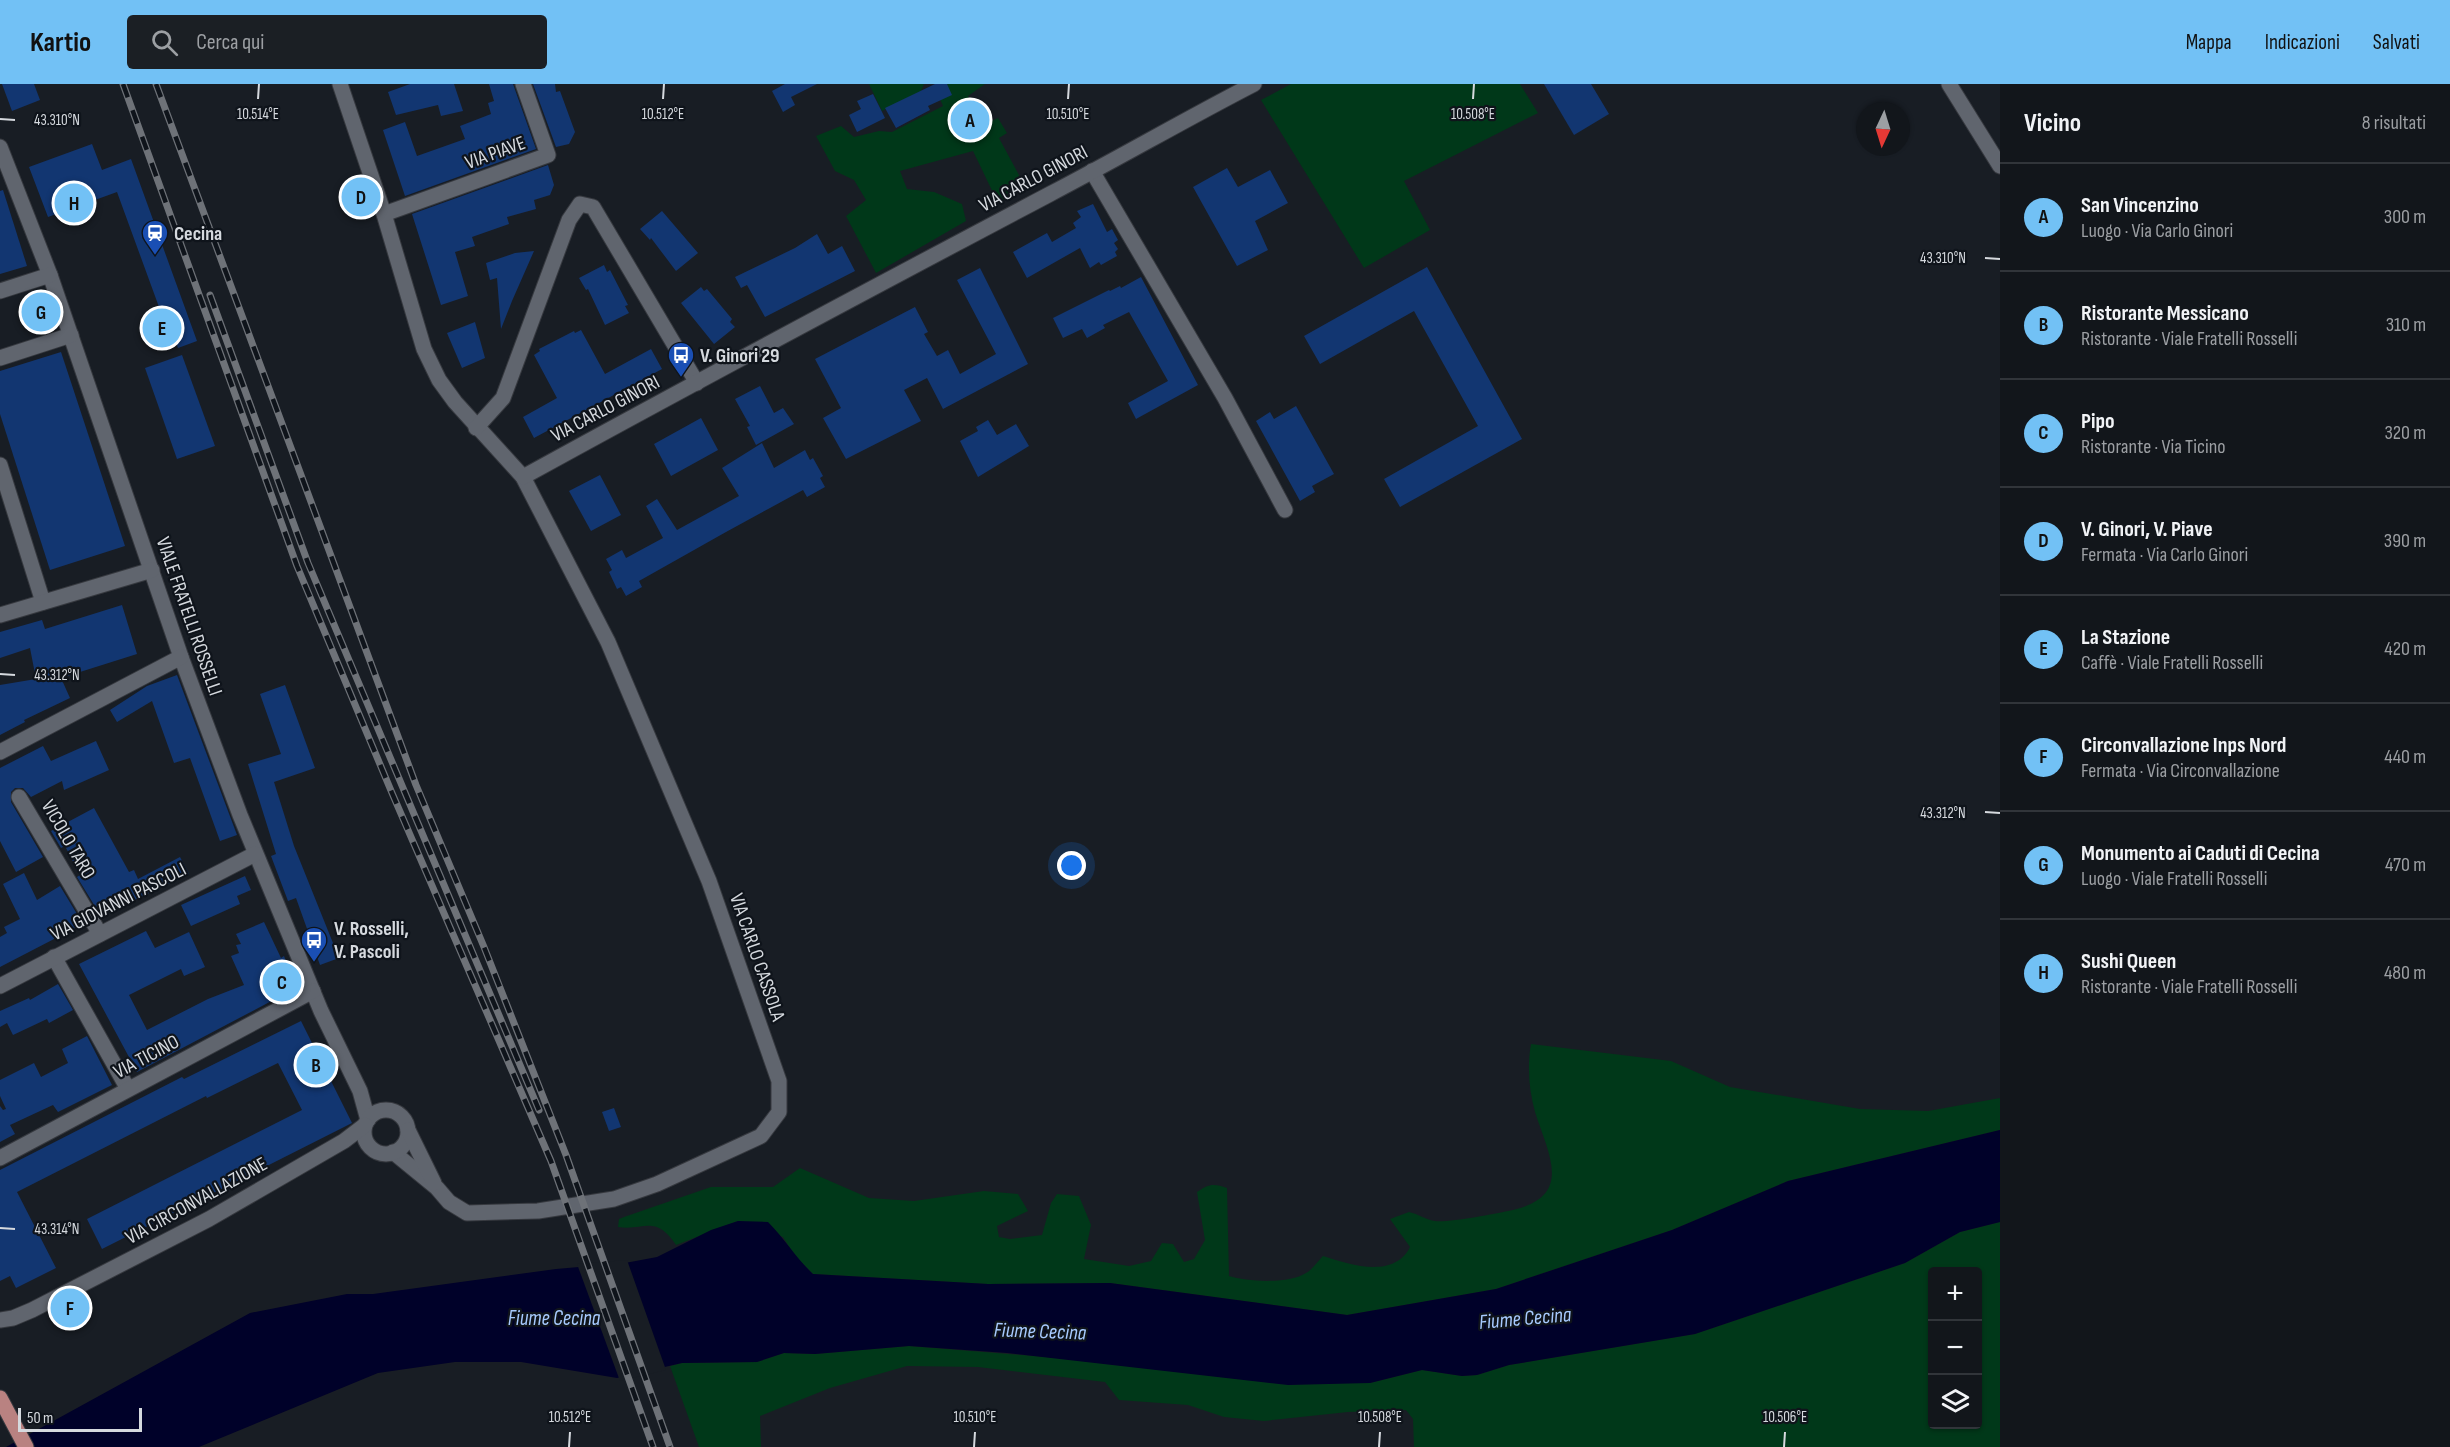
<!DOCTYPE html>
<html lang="it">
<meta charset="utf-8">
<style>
body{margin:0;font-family:"Sofia Sans Condensed",sans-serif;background:#1b1f24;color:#f1f3f6}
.controls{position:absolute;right:18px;bottom:18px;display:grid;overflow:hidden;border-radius:6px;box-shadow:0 2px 4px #0004}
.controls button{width:54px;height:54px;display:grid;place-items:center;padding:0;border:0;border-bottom:2px solid #31353a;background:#12161b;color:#f1f3f6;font:30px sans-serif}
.compass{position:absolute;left:1856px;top:18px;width:54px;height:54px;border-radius:50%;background:#12161b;box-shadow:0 2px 4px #0004;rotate:184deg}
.scale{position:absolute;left:18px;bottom:15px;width:124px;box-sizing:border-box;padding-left:6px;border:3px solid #d5d9de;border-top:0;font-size:16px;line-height:21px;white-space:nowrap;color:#d5d9de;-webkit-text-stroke:4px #0f141b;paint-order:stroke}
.you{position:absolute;left:1072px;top:782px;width:21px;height:21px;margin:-15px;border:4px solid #fff;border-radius:50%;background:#1a73e8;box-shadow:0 0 0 9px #1a73e833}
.badge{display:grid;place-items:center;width:39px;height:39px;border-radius:50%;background:#72c1f5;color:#111;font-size:20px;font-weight:700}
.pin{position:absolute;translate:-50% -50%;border:3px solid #fff;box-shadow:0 2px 6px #0006}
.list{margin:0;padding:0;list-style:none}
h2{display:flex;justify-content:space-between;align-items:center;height:78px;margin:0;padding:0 24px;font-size:26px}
h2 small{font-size:20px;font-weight:400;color:#9c9fa3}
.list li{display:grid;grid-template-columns:39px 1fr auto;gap:18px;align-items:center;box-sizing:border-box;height:108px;padding:0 24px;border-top:2px solid #31353a}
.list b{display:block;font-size:22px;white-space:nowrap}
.list p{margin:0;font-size:20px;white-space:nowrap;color:#9c9fa3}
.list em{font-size:20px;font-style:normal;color:#9c9fa3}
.icon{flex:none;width:33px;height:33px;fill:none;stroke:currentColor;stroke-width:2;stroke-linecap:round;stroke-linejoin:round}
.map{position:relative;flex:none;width:2000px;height:1363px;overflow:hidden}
header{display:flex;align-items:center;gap:36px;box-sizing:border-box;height:84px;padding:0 30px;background:#72c1f5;color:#111}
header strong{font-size:28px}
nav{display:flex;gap:33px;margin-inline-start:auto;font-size:21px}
.search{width:420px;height:54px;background:#1b1f24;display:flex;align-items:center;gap:15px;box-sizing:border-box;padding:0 21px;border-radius:6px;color:#9c9fa3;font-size:22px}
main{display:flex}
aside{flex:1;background:#12161b}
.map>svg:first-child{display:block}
.green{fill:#003819;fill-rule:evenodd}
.water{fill:#000129}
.pier{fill:#181d24}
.building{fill:#123671}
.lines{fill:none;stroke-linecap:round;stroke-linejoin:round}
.minor-casing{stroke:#36393f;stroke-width:17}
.major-casing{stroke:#36393f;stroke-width:17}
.minor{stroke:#60656e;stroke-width:15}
.major{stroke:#b98281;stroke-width:15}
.rail-casing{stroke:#6e7278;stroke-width:7}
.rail{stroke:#0f141b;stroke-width:4.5;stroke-dasharray:14;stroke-linecap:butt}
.ticks{fill:none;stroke:#d5d9de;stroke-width:2}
.labels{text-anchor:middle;stroke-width:4.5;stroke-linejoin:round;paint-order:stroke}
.street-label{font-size:20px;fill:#d5d9de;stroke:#0f141b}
.poi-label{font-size:20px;font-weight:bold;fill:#d5d9de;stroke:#0f141b;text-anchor:start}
.water-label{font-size:21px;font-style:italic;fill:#a7cafe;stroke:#0f141b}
.ticks-label{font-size:15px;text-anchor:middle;fill:#d5d9de;stroke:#0f141b;stroke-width:4.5;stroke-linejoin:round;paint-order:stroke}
</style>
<header>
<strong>Kartio</strong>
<div class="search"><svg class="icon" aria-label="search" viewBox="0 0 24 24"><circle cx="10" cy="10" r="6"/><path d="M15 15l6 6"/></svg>Cerca qui</div>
<nav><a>Mappa</a><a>Indicazioni</a><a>Salvati</a></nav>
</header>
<main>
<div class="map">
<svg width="2000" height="1363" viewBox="0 0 2000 1363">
<rect width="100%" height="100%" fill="#181d24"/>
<g class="green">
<path d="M869,0H924L921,7L882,27Z"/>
<path d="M941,0H985L968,12L983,41L998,34L1007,49L999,54L1026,104L998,119L973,67L900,87L907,105L934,108L962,120L966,137L876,189L846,132L866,116L854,96L835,87L816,52L841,42L854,53L879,47L892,48L943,22L935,4Z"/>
<path d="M1291,0H1520L1538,29L1404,97L1430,146L1364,184L1261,16Z"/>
<path d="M1531,960L1671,977L1730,1003L1860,1025L1928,1027L2000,1014V1046L1788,1097L1672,1146L1496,1205L1347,1231L1110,1199L988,1200L813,1190L794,1171L783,1153L738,1137L676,1161C655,1130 645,1147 618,1143L619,1135L624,1133L711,1103H773L800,1084L869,1114L914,1117L984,1107L1018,1110L1028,1127L997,1142L999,1153L1010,1155L1042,1151L1051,1119L1057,1110L1079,1112L1091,1141L1084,1175L1129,1182L1151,1177L1162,1159L1173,1160L1184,1178L1194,1175L1205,1156L1197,1108C1208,1100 1214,1099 1227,1104L1229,1192C1248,1198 1289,1200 1306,1189C1312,1186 1318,1177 1323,1172C1351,1181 1394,1195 1410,1163L1390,1135L1409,1128C1418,1130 1427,1136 1435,1137C1447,1139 1494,1130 1508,1127C1575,1114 1549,1072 1535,1028C1529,1006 1527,983 1531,960Z"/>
<path d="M2000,1138V1363H1414L1413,1335L1406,1326L1348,1328L1264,1337L1224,1333L1188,1321L1119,1316L1105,1298L978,1283L907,1282L830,1304L760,1332L761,1363H699L670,1282L682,1279L757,1278L784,1269L815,1270L909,1262L1370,1299L1422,1286L1462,1292L1477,1291L1509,1281L1695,1250L1905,1179L1960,1148ZM1932,1188H1978V1340H1932Z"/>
</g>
<path class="water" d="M2000,1046V1138L1960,1148L1905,1179L1695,1250L1509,1281L1477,1291L1462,1292L1422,1286L1370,1299L1288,1301L1007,1269L909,1262L815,1270L784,1269L757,1278L682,1279L617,1294L521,1278H455L378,1289L199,1363H6L250,1229L347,1210H373L556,1185L625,1179L657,1173L711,1146L738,1137L768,1138C785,1155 796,1174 813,1190L988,1200L1110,1199L1347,1231L1496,1205L1672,1146L1788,1097Z"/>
<path class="pier" d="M627,1176L666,1286L620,1297L577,1180Z"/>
<g class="building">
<path d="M2,0H34L40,16L12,27Z"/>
<path d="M410,0H454L463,27L441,32L438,21L396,31L388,8Z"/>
<path d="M489,0H513L536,65L405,112L383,46L405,38L417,72L465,55L460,42L491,30L488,19L494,17Z"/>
<path d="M533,0H555L556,8L560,7L575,48L569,60L556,63Z"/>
<path d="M785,0H817L791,13L795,21L783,28L772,7Z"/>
<path d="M935,0H947L952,11L928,22L930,26L896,44L885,24Z"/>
<path d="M1544,0H1591L1609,30L1574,51Z"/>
<path d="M873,10L885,34L857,48L849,31L861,25L857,17Z"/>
<path d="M92,60L102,86L131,75L197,257L178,264L162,222L159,223L117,108L48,133L29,83Z"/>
<path d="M548,81L554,101L550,111L534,116L536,125L507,133L509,140L472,153L475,162L455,168L468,212L441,221L412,130Z"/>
<path d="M1227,84L1238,103L1270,86L1288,119L1255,137L1268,166L1237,182L1193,103Z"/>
<path d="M3,106L27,182L0,190V107Z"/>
<path d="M1093,120L1107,148L1112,145L1118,156L1114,159L1118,165L1115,168L1117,172L1101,181L1099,178L1090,184L1080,164L1027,194L1013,168L1047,149L1052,158L1076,144L1073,139L1081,133L1077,127Z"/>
<path d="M662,127L698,169L676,187L651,154L650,156L640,145Z"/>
<path d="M817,150L828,170L842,162L855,187L765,233L747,201L741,204L735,193L795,164Z"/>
<path d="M534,167L512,217L501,245L497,194L490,196L486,179L515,169Z"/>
<path d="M604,181L607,188L610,186L628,221L625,222L629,229L605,241L588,205L586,206L579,194Z"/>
<path d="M1427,183L1522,355L1400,423L1384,395L1478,342L1414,227L1320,280L1304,252Z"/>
<path d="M980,184L1028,280L943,325L927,294L904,306L921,337L846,375L823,334L841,324L815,275L915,223L928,248L924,250L937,272L948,266L960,290L996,270L957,196Z"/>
<path d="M1141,193L1198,301L1136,335L1128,319L1168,297L1129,228L1103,241L1105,244L1087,254L1082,245L1063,254L1053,234L1109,206L1110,207L1120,202L1121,204Z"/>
<path d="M701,203L704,207L707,205L732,235L730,238L735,243L714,260L681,219Z"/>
<path d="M475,238L485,274L462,284L447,249Z"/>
<path d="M581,246L605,290L651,265L662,285L534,354L523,333L557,314L534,271L540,267L539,265L574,247L575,249Z"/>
<path d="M61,268L125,462L50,486L0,330V287Z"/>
<path d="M182,271L215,362L177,375L145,284Z"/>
<path d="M760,302L774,329L783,324L794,340L756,361L747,343L750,342L735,315Z"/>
<path d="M1296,322L1334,390L1312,402L1315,408L1300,417L1256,337L1270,328L1274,335Z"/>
<path d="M701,334L718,366L671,392L654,360Z"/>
<path d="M988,336L997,351L1016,340L1029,362L978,393L960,357L978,347L976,343Z"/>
<path d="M762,359L774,384L805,366L810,376L813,374L823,392L820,394L825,403L807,413L803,406L726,448L639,497L642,503L626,512L621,503L617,505L609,488L612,486L606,475L622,466L626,474L663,454L646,422L657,415L677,446L739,412L722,384Z"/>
<path d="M600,391L621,431L591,447L569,407Z"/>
<path d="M122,521L137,570L61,594L70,614L24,636L25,638L0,651V601L36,595L30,564L0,574V548L42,536L45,545Z"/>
<path d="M177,591L237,751L220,757L190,674L174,679L152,617L117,638L110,626L147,602Z"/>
<path d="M285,601L315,684L274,698L294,762L339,874L320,881L296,814L288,817L271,772L276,770L248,680L281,670L260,610Z"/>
<path d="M96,657L109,686L64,706L62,697L31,713L23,704H15L11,708V718L43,773L16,788L0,757V684L43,662L51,677Z"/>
<path d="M94,724L129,788L134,786L138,795L180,773L189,790L101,832L77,793L80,791L65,762L61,764L51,747Z"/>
<path d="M24,789L37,816L60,802L83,840L0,883V853L7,849L4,843L20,835L3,800Z"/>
<path d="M245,792L251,806L237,812L240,820L191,842L181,821Z"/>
<path d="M264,838L281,874L284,872L296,904L137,988L79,880L146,847L155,864L189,848L205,883L184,892L181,885L129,911L147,946L208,915L244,901L231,872L239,869L236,861L241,860L236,850Z"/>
<path d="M58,900L73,926L49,939L47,935L13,951L7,939L0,943V927L29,914L30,916Z"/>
<path d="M301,937L352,1039L102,1165L87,1135L302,1026L278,979L207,1014L206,1012L17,1108L56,1184L16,1204L10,1192L0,1197V1086L182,993L184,995Z"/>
<path d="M87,952L112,1001L58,1028L53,1021L10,1041L15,1050L0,1058V1022L3,1026L6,1025L0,1012V996L34,979L41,993L68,979L62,965Z"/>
<path d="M614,1024L621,1043L609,1047L602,1028Z"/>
</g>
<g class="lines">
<g class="minor-casing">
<g id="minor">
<path d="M340,0L384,130L424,265L439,296L455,318L523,393L608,558L709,797L779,997V1028L761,1052L657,1100L614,1115L538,1127L467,1129L449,1118L437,1104L393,1068"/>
<path d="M1949,0L2000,82"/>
<path d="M0,63L50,191L181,573L240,731L321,927L360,1007L368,1036"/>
<path d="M1092,87L1225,314L1285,426"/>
<path d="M384,130L548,71L523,0"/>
<path d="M0,207L50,191"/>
<path d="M0,274L71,251"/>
<path d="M476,344L503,314L569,136L580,120L593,123L697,299"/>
<path d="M0,381L43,518"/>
<path d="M523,393C697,297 874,203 1050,110C1119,74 1186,35 1254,0"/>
<path d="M0,531L152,486"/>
<path d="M0,668L181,573"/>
<path d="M19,713L100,850"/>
<path d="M54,873L128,1005"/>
<path d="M0,902L255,770"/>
<circle cx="386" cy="1048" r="22"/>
<path d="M408,1046L434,1099"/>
<path d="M0,1074L313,907"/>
<path d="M0,1236L13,1234L32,1226L209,1135L344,1057L365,1041"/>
</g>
</g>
<g class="major-casing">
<path id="major" d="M0,1314L26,1363"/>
</g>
<use href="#minor" class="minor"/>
<use href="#major" class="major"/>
<g class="rail-casing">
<g id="rail">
<path d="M123,0L297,482L392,709L551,1077L653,1363"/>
<path d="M156,0L416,701L484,863L566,1071L670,1363"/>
<path d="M210,211L308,479L539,1026"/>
</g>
</g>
<use href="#rail" class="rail"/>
</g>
<path class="ticks" d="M258,15L259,0M663,15L664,0M1068,15L1069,0M1473,15L1474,0M0,35L15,36M1985,174L2000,175M0,590L15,591M1985,728L2000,729M0,1144L15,1145M569,1363L570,1348M974,1363L975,1348M1379,1363L1380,1348M1784,1363L1785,1348"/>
<defs>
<g id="station-pin" transform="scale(1.35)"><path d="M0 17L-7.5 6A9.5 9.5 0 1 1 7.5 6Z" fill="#1a4fb4" stroke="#0f141b"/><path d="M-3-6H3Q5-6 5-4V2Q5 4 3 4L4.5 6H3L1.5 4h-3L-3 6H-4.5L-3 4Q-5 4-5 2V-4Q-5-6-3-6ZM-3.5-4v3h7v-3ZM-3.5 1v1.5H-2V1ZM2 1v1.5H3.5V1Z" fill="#fff"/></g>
<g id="bus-pin" transform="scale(1.35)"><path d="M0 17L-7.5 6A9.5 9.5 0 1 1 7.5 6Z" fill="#1a4fb4" stroke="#0f141b"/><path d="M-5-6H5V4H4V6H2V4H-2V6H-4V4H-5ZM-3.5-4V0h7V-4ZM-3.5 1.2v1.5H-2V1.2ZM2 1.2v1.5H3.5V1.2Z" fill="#fff"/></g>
</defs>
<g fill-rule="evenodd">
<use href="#station-pin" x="155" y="149"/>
<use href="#bus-pin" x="681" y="271"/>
<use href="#bus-pin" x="314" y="856"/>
</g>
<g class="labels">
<g class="street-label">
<text transform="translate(495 68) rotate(-20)" y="7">VIA PIAVE</text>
<text transform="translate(1033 94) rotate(-28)" y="7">VIA CARLO GINORI</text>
<text transform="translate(605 324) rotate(-28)" y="7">VIA CARLO GINORI</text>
<text transform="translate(190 532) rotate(71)" y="7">VIALE FRATELLI ROSSELLI</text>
<text transform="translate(69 755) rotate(60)" y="7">VICOLO TARO</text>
<text transform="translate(118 817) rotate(-27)" y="7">VIA GIOVANNI PASCOLI</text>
<text transform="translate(758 873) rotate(71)" y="7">VIA CARLO CASSOLA</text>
<text transform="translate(146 972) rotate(-28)" y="7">VIA TICINO</text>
<text transform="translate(196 1116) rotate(-29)" y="7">VIA CIRCONVALLAZIONE</text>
</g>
<g class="poi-label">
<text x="174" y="156">Cecina</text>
<text x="700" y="278">V. Ginori 29</text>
<text x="334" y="851">V. Rosselli,<tspan x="334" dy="23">V. Pascoli</tspan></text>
</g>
<g class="water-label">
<text x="554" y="1241">Fiume Cecina</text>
<text transform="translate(1525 1234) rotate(-5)" y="7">Fiume Cecina</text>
<text transform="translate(1040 1247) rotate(2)" y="7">Fiume Cecina</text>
</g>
</g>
<g class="ticks-label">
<text x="258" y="35">10.514°E</text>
<text x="663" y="35">10.512°E</text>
<text x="1068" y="35">10.510°E</text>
<text x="1473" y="35">10.508°E</text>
<text x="57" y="41">43.310°N</text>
<text x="1943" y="179">43.310°N</text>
<text x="57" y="596">43.312°N</text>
<text x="1943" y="734">43.312°N</text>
<text x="57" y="1150">43.314°N</text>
<text x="570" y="1338">10.512°E</text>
<text x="975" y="1338">10.510°E</text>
<text x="1380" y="1338">10.508°E</text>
<text x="1785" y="1338">10.506°E</text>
</g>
</svg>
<div class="controls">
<button>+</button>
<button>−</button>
<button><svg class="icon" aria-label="layers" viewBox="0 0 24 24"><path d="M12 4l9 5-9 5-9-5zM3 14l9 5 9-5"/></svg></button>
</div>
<svg class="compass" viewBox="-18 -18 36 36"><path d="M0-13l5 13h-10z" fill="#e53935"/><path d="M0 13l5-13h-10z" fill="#9c9fa3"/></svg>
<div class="scale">50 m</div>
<div class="you"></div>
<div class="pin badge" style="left:970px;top:36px">A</div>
<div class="pin badge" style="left:316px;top:981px">B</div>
<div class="pin badge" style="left:282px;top:898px">C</div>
<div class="pin badge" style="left:361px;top:113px">D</div>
<div class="pin badge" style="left:162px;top:244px">E</div>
<div class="pin badge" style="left:70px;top:1224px">F</div>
<div class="pin badge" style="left:41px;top:228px">G</div>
<div class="pin badge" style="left:74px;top:119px">H</div>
</div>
<aside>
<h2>Vicino<small>8 risultati</small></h2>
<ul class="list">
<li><span class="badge">A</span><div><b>San Vincenzino</b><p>Luogo · Via Carlo Ginori</p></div><em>300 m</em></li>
<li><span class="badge">B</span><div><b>Ristorante Messicano</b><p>Ristorante · Viale Fratelli Rosselli</p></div><em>310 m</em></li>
<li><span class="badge">C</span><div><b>Pipo</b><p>Ristorante · Via Ticino</p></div><em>320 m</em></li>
<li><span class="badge">D</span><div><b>V. Ginori, V. Piave</b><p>Fermata · Via Carlo Ginori</p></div><em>390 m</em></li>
<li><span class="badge">E</span><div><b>La Stazione</b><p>Caffè · Viale Fratelli Rosselli</p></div><em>420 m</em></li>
<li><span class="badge">F</span><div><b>Circonvallazione Inps Nord</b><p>Fermata · Via Circonvallazione</p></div><em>440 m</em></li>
<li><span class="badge">G</span><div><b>Monumento ai Caduti di Cecina</b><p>Luogo · Viale Fratelli Rosselli</p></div><em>470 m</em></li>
<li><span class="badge">H</span><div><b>Sushi Queen</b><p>Ristorante · Viale Fratelli Rosselli</p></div><em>480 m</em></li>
</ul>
</aside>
</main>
